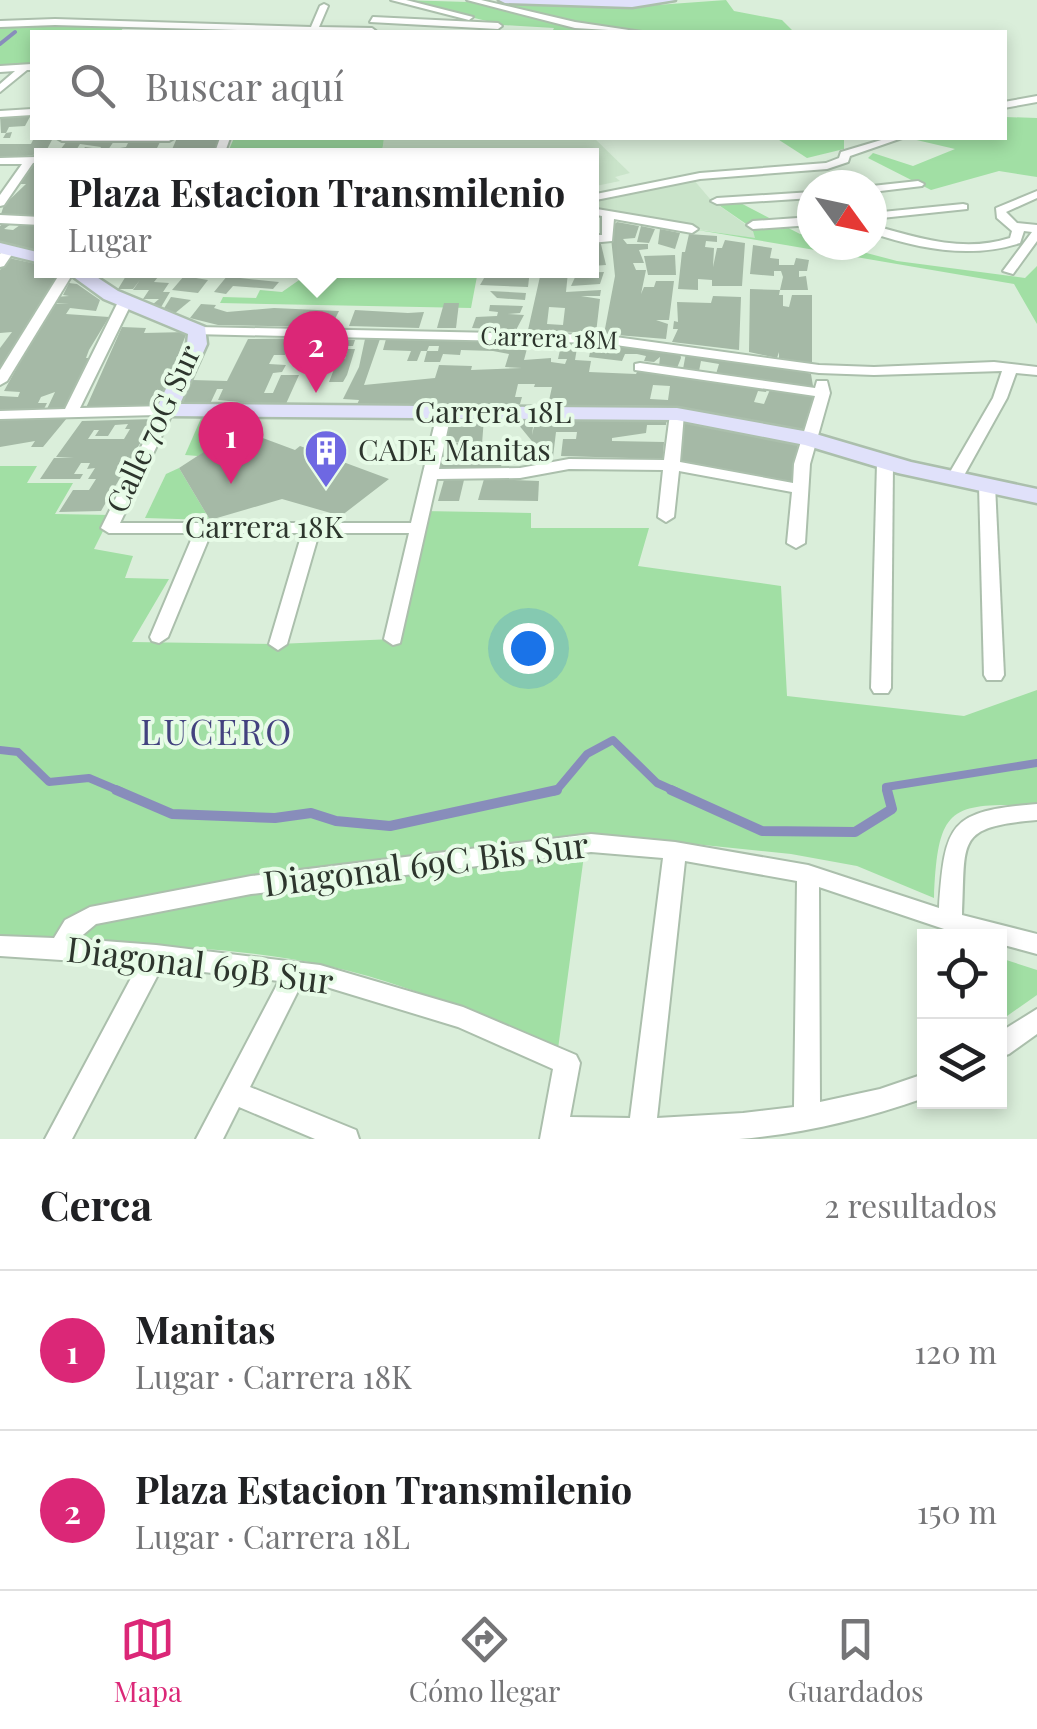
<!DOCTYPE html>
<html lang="es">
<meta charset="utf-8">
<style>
body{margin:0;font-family:"Playfair Display",serif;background:#f2f2f2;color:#202124}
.controls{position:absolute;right:30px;bottom:30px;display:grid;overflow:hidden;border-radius:0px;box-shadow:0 5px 15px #0003}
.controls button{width:90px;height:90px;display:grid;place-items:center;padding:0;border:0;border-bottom:2px solid #e0e0e0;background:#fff;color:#202124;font:50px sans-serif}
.compass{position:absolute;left:797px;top:170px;width:90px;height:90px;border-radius:50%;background:#fff;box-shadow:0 5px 15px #0003;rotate:123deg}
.you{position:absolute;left:528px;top:648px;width:35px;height:35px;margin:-25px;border:8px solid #fff;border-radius:50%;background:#1a73e8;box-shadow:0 0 0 15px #1a73e833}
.badge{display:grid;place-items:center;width:65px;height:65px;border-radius:50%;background:#db2777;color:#fff;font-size:32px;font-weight:700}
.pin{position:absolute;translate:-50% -82px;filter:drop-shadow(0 2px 5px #0008)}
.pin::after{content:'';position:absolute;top:52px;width:35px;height:30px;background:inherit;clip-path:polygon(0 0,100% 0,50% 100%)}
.popup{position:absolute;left:34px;top:148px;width:565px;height:130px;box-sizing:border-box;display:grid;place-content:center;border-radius:0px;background:#fff;filter:drop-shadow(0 2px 8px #0005);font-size:32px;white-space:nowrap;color:#757577}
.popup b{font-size:38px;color:#202124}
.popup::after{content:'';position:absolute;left:50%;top:100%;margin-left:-20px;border:20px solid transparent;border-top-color:#fff}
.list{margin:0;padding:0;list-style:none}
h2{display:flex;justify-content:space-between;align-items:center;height:130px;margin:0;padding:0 40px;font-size:42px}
h2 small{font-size:32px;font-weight:400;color:#757577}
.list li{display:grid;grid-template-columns:65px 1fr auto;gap:30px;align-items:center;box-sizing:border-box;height:160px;padding:0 40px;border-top:2px solid #e0e0e0}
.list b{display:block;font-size:38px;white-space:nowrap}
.list p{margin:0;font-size:32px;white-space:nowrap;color:#757577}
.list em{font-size:32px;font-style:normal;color:#757577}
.icon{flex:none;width:55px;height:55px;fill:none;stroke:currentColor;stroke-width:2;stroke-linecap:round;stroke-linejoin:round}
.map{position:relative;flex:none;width:1037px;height:1139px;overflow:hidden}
.search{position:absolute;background:#fff;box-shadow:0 5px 15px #0003;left:30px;right:30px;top:30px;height:110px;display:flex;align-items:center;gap:25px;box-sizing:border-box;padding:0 35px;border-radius:0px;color:#757577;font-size:38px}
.sheet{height:450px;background:#fff}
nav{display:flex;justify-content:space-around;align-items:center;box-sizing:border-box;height:140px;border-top:2px solid #e0e0e0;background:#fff;font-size:28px;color:#757577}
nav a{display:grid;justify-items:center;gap:5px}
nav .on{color:#db2777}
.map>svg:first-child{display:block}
.built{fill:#cae4ca}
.green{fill:#a1dfa4}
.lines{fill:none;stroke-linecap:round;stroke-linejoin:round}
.stream-far2{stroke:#888dbb;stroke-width:4}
.stream-far1{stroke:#888dbb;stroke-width:8}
.stream{stroke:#888dbb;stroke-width:10}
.building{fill:#a5b9a6;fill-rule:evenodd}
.street-casing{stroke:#abbfac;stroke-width:4}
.secondary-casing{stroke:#abbfac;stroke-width:5}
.street{fill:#fff;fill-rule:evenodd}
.secondary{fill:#e0e1fa;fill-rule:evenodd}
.labels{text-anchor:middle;stroke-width:8;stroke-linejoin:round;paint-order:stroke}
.far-street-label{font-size:25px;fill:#2d352d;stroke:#e7fbe7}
.street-label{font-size:30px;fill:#2d352d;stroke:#e7fbe7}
.poi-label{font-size:30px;fill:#2d352d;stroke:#e7fbe7;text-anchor:start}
.quarter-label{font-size:35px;letter-spacing:2.5px;fill:#43427f;stroke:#e7fbe7}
.near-street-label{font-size:35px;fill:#2d352d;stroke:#e7fbe7}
</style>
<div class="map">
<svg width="1037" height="1139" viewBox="0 0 1037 1139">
<rect width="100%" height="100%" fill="#daeeda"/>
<g class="built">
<path d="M384,138H594L630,173L615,177L620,181L591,187V155H382Z"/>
<path d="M693,179L710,199L752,229L756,239L591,211V201Z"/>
</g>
<g class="green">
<path d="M401,0L629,7L726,0L734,11L782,20L794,32H552L554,28L503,25Z"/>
<path d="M39,24L124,27L120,32H32V66L0,67V27Z"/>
<path d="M1005,117L1037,118V177L999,171L931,190L868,158L873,153L913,166L955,149L908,138H1004Z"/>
<path d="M234,138H384L382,152H228Z"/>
<path d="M776,138H844V149L807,158Z"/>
<path d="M729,197L800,234H812V245H836L897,261L1025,278L1037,266V324L1014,284L692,229L755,238L752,228L710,199Z"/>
<path d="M312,271H478L471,308L220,303L223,297L256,298L260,290L282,292Z"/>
<path d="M202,416L239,429L198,456L185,455Z"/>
<path d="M0,466H37L27,483H73L55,514L111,515L94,549L133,556L125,578L169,579L132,642L278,644L393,639L422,511L531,513V528H649L638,566L781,586L787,696L964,716L1037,690V806C948,802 938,808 934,898L857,866L791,854L587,833L558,1049C483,1018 408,983 328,966C220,943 110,945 0,941Z"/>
<path d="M179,468L210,520L145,518L166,474Z"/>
<path d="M1000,958L1037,970V995L1000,1021Z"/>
</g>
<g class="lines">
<path class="stream-far2" d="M0,44L15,32"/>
<g class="stream-far1">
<path d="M0,750L18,752L49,782L89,778L122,792"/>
<path d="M551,792L556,791L587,754L613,740L657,783L677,792"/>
<path d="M887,792L886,787L1037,763"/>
</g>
<g class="stream">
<path d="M116,790L172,814L275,818L311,813L336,821L390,826L557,790"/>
<path d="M671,790L762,831L855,832L892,809L887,790"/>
</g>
</g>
<g class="building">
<path d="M32,113L25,126L9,127L6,133L12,132L10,138H3L6,133H1L0,115Z"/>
<path d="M34,138H53L45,153L0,160V144H31Z"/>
<path d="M177,138H220L215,152L170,154Z"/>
<path d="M161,140L156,150H146L143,155H80L85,147L100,149L101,147L80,144L73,155H56L67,141H114L108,150L126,147L129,141Z"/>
<path d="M36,162H41V218L0,217L4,205L26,184H20Z"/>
<path d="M617,222L639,226L635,238L623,239L627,244H648V249L639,250L644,263H633L636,270H646L641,294L644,287H654L656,281H674L669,320H656L668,324L666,339L604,334L615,276L610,228Z"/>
<path d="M4,223L11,224L4,229L13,230L20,225L41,226V252L0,244V226Z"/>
<path d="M641,226L655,229L649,243L637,242Z"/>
<path d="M660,229L680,233L675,249L658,244Z"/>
<path d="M689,234L717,236V242L706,241L705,247L714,248L713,267L717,248H722L725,240L745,243L742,286H712V280L698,279V290L678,289L682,252H685Z"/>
<path d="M591,240H600L606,265L592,266Z"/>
<path d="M753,245L772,248L770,258L779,259V265H794L796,258L809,260L807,271H799V277L806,276L808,290H780L779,295H783V306L789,307L792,295H812V364L779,358V352L777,358L749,352L750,289L780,290L783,277L781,271H774V276L750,274Z"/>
<path d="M675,255L676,275H648L644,256Z"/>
<path d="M9,258L41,265V270L61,272L0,372V348L12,332L0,333V270Z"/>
<path d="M232,270H249L240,278L279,282L273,289L233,286L226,294L214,292Z"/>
<path d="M530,270L528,287L480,285L487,273Z"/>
<path d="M129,271L146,272L142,276L158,277L154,282L169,283L163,292H170L160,309L152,305L159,299H143L149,290H133L140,280L133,289H118Z"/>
<path d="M541,272H568L566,292L601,290L600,296H581L600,299L596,333L528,330ZM549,307L565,308L563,325L547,324Z"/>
<path d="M604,272L600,284L571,286L577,273Z"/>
<path d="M184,276L208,280L198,293L172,290Z"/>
<path d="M69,283L77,284L100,300L96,311L70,308L66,314L109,317L89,350L86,358H90L65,411H46L55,392L41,397L38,403H47L43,411L0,410V396L18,397L20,392L4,391L52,304H69L49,303L54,297L69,296L63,295Z"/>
<path d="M490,291L526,293L525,300L497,298Z"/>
<path d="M713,296L741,297L739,350L672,342L678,329H673L674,321L678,322L677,302L711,303Z"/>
<path d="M171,297L191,300L174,314L163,310Z"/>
<path d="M444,303H459L456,328H437Z"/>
<path d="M201,304L216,305L214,308L227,312L274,308L339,311L331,327L218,325L190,318Z"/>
<path d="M490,305L523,306L520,313L508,314L524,315L516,330L472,328L476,317L497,316L498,312L489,311Z"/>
<path d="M355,310L408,313L424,312L419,328L349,326Z"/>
<path d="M122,327L146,328L144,333L187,332L157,410H85Z"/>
<path d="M314,338L355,340L353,346H342L340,354L326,353L320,371H302L310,347L289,346L285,355H274L269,364L286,365L282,372L273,373L264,393H273L281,375H299L285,406L218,400L223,389H217L210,404H186L182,400L192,380L227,381L248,339Z"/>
<path d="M365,339H380L364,385L435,378L439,365L472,366L471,370L522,368L505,367L509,354L493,351L461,350L460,355L443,354L440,362H424L427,351H438L439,346H429L427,351H421L417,361H407L411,351L383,350L386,339L529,341L524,360L551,358V362L565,364L567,359H558L562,341L578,342L575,360L591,361L589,372L636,374L638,370L768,387L766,392L758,391L754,402L764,404L771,387L819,394L806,430L667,406L548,405L552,387H534L535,384H518L515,397H522L520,404L356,407L359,400L343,399L359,367ZM653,385L670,386L668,400L650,399Z"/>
<path d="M592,342L680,352L681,358L677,368L659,366L660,357L654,362L644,361L646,356L637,354H625L622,361L589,357Z"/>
<path d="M348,349H355L347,375L343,382H329L338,359H345Z"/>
<path d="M686,353L802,371L811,374L813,386L820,387V391L716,374L719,364L701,361L699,371L683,369Z"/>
<path d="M67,418L43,447H31L35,441L0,447V419Z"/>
<path d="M484,418L482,444L518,446V455H502L501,469H435L438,444L464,442H443L446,420Z"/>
<path d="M513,418H534L532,435L536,418H666V425H647L646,433L612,438V441L664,442L663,459L561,456L563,439H576L577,432H556L553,457H545Z"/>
<path d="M154,419L101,511L59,512L73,490H89L96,479H88L95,468L87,469L90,463H81L74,474H83L80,479H40L54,458H74L56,457L82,421ZM128,424L125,429H130L124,439H88L94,430H99L95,436H108L115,425Z"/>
<path d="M685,422L798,443L794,483L678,463Z"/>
<path d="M239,429L295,450L300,446L389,479L341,516L282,499L210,520L179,468Z"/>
<path d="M484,479L539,481L538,501L478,500Z"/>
<path d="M444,480H464L459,501H438Z"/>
</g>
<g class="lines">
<g class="street-casing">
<g id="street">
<path d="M391,0H406L473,17L469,20Z"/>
<path d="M467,0H481L575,22L642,32L575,28Z"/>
<path d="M324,4L328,6L319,27L372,28L376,31L309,32L55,25L0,27V21L55,19L311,27L320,6Z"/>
<path d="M373,17L498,23L502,26L498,29L370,22Z"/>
<path d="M32,64V70H27L0,92V84L15,71L0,72V66Z"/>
<path d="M1037,96V102L1004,108V102Z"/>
<path d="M32,109V115L0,117V111Z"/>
<path d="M57,138H174L169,141H62Z"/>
<path d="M220,138H230L224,155H214Z"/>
<path d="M888,138H902L850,156L848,162L827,169L700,179L591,201V195L700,173L826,163L839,158L841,152Z"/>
<path d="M257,152H345L350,155H252Z"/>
<path d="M36,157L40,158V162L33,163L4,205L0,206V195L22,164H0V158Z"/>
<path d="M918,181L924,184L922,186L872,192V186Z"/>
<path d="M1037,191V198L1006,212L1017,223L1037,225V241L1013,274L1003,271L1032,232L1024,231L1020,243C970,259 921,249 872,233V225C917,238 964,253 1010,238L1012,231L997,218L996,208Z"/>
<path d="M812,192V198L717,204L711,201L717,198Z"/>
<path d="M963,204L967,205V209L872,219V213Z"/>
<path d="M591,208L692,225L698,229L692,233L614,219L612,241L591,243V235H602V216L591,214Z"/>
<path d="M0,215L41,217V225L0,223Z"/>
<path d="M812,217V225L753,229L747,225L753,221Z"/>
<path d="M5,247L15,250L4,266L0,267V254Z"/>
<path d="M62,270H75L7,381L0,385V370Z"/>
<path d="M125,298L132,302L80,408L167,406L174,410L120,523H411L437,414L444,410L451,414L439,469L520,468L569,459L664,460L670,414L677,410L684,414L680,462L793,483L794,464L815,396L635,370V364L640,363L815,388L817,381H827L830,393L810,464L805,543L796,548L787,543L792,492L679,471L674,517L666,522L658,517L663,470L569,469L520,478L437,479L400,643L393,645L384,639L409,533H319L287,644L278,650L269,644L302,533H211L168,637L159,643L152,641L150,637L194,533H109L101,528L157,415L0,419V411L65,409L118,302Z"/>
<path d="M198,327L601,335L819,365L874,367L994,362L1037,367V375L1016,373L1007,398L962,479L954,484L946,479L993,398L1002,371L874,375L819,373L601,343L193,334V328Z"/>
<path d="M885,458L893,463L891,688L888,693H874L871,688L877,463Z"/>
<path d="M987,480L995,485L1004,675L1001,680H987L984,675L979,485Z"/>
<path d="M1037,804V820C954,827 966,840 962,915L1037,934V954L1000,944V936H972L950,931L819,887L820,1102L880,1089L924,1074V1098C864,1119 802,1134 739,1139C673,1139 605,1139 540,1139L553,1069L458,1027L320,985L302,983L250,1087L356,1130L359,1139H315L239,1107L223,1139H196L279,981L162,967L72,1139H45L138,965L0,956V936L54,938L65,920L90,907L251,876L591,834L675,842L808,865L939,908C945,823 949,811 1037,804ZM591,852L663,858L630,1118L570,1117L580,1063L576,1055L463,1007L320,965L156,945L78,939L96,924L251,894ZM685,861L797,881L794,1107L743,1113L657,1118Z"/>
<path d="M1037,1009V1034L1009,1054L1000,1057V1032Z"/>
</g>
</g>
<g class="secondary-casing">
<g id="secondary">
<path d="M499,0H675L632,7L505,3Z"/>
<path d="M0,243L41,253V263L0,253Z"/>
<path d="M64,270H86L118,291L205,327L207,344L180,404L677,408L809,432L911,462L1037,489V503L898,473L805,445L677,420L167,416L156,410L187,344L188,334L104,299Z"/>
</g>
</g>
<use href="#street" class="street"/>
<use href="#secondary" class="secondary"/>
</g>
<defs>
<g id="building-pin" transform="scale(2.25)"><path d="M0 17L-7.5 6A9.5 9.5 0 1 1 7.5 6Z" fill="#6e68e2" stroke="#e7fbe7"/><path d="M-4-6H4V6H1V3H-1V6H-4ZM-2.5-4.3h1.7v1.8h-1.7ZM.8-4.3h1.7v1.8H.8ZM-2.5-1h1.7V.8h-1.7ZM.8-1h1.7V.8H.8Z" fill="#fff"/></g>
</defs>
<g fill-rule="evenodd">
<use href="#building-pin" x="326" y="451"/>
</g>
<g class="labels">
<g class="far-street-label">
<text transform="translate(549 338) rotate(2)" y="9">Carrera 18M</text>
</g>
<g class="street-label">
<text x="493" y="423">Carrera 18L</text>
<text transform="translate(154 429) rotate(-65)" y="10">Calle 70G Sur</text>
<text x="264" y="538">Carrera 18K</text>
</g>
<g class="poi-label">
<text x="358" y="461">CADE Manitas</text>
</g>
<g class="quarter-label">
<text x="217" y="745">LUCERO</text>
</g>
<g class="near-street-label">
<text transform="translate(426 865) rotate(-7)" y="12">Diagonal 69C Bis Sur</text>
<text transform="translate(200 966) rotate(7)" y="12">Diagonal 69B Sur</text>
</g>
</g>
</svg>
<div class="controls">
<button><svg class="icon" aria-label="locate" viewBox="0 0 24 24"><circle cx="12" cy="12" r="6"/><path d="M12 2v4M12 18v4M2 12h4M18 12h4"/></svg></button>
<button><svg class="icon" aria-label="layers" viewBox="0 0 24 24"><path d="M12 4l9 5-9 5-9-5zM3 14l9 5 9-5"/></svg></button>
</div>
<svg class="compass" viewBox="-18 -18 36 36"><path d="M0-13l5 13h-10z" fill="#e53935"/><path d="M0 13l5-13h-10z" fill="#757577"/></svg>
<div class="you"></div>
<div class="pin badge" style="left:231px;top:484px">1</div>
<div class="pin badge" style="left:316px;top:393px">2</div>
<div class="popup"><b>Plaza Estacion Transmilenio</b>Lugar</div>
<div class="search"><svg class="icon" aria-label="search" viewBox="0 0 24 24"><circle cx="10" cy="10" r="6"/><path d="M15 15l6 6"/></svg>Buscar aquí</div>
</div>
<section class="sheet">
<h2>Cerca<small>2 resultados</small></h2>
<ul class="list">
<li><span class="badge">1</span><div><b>Manitas</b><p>Lugar · Carrera 18K</p></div><em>120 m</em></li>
<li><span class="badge">2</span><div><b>Plaza Estacion Transmilenio</b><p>Lugar · Carrera 18L</p></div><em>150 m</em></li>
</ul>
</section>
<nav>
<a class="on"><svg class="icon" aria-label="map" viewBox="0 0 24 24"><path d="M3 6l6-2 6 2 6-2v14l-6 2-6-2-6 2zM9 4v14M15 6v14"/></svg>Mapa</a>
<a><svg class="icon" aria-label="directions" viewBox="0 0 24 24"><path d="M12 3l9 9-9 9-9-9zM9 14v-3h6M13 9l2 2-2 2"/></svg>Cómo llegar</a>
<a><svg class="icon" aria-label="saved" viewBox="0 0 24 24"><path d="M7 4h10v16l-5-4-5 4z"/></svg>Guardados</a>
</nav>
